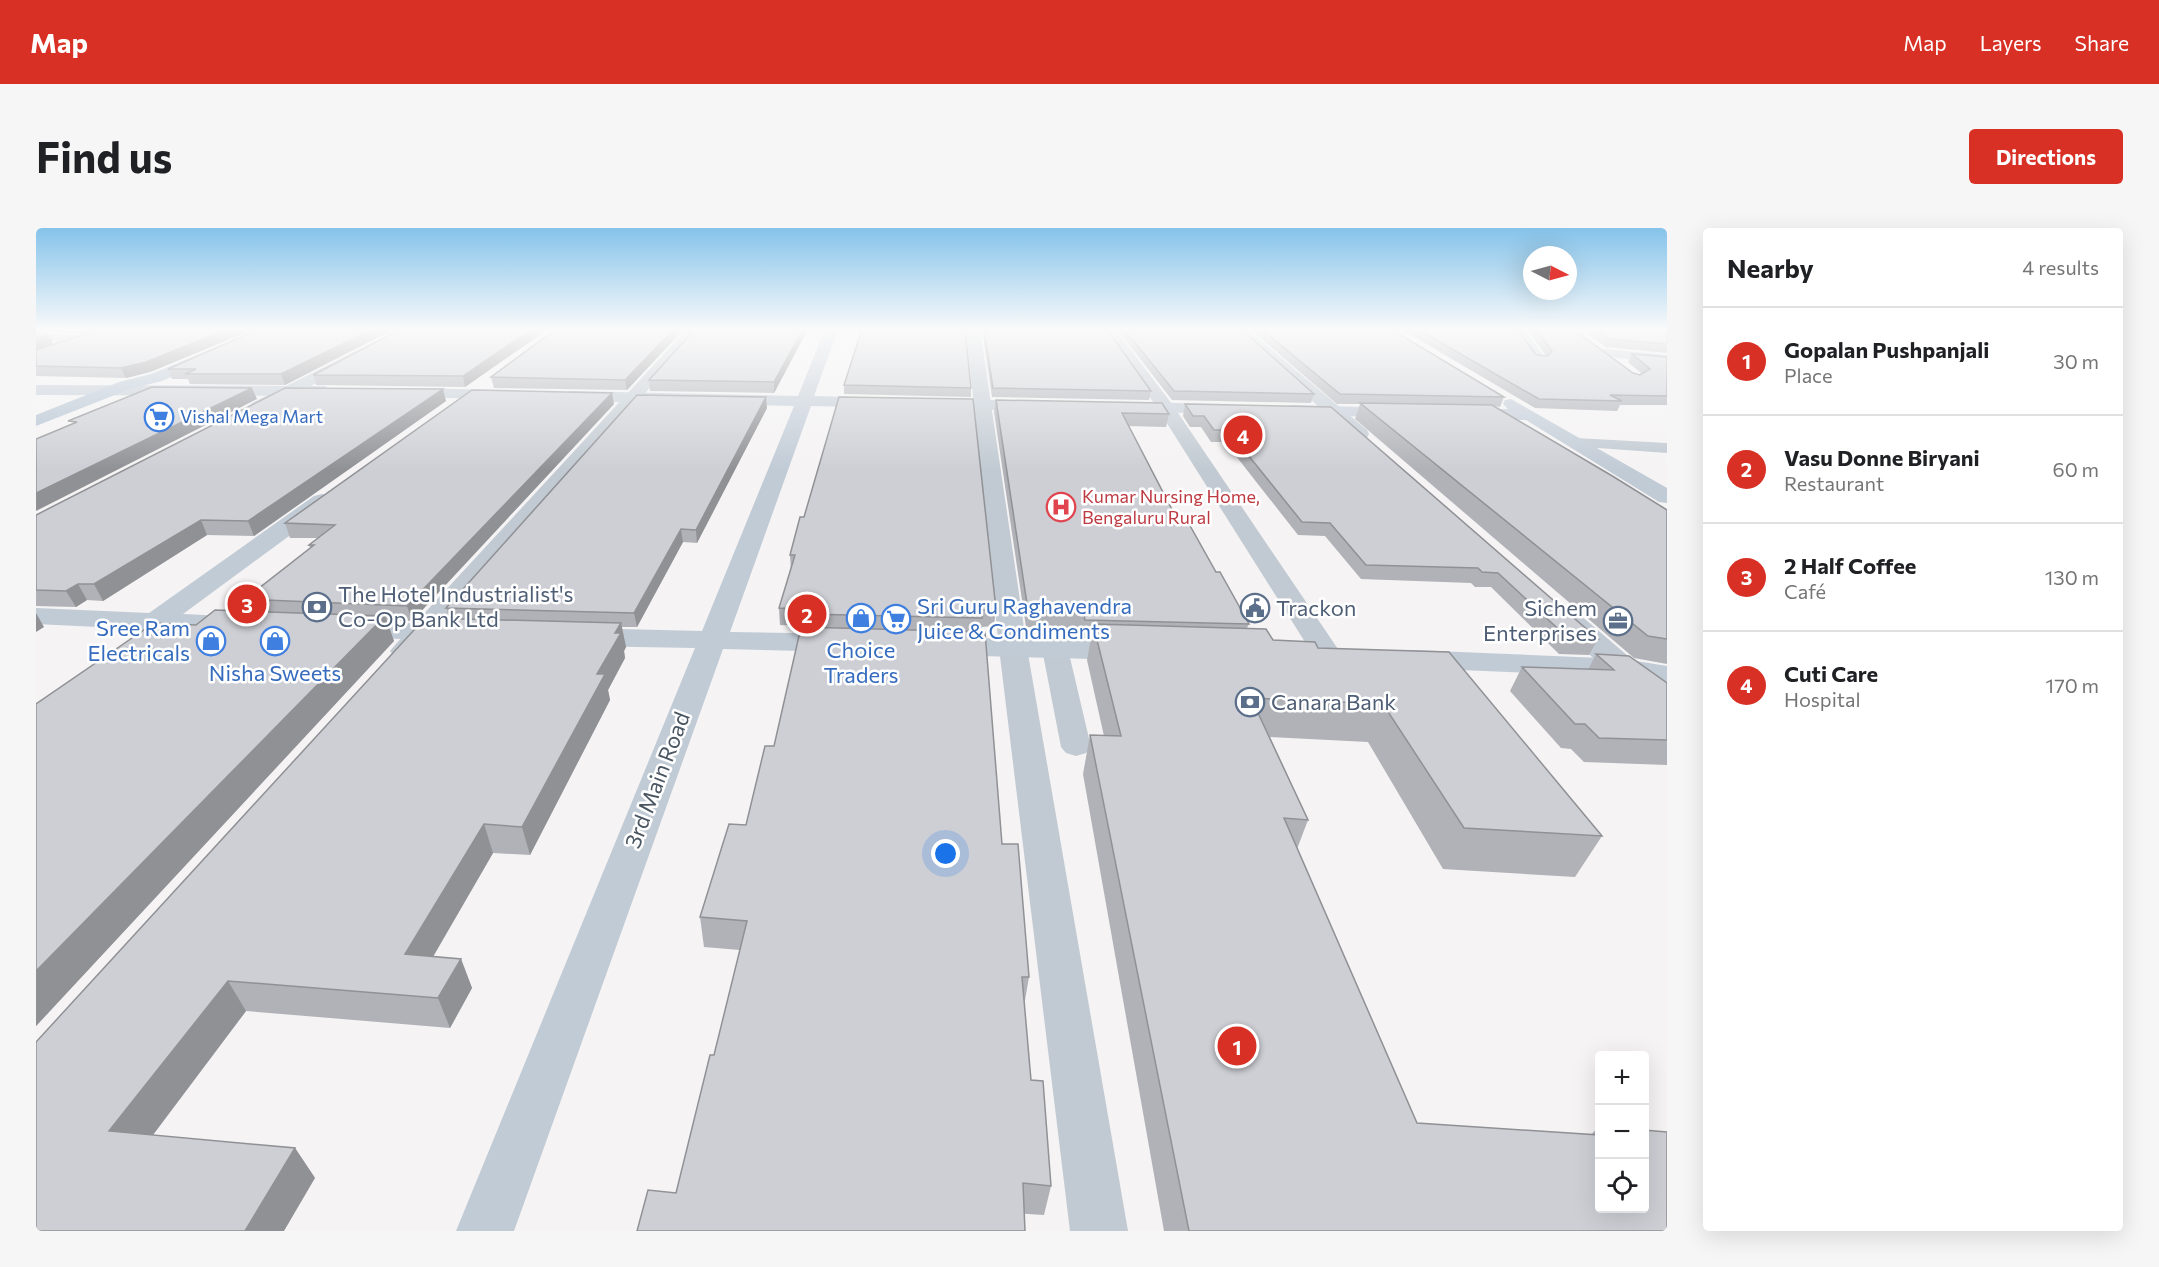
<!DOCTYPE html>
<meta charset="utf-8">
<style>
body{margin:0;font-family:Commissioner,sans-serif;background:#f6f6f6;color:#202124}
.controls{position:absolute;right:18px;bottom:18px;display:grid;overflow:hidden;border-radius:6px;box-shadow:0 6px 24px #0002}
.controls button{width:54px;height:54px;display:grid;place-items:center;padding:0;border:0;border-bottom:2px solid #e0e0e0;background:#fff;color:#202124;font:30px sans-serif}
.compass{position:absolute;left:1487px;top:18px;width:54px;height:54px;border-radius:50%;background:#fff;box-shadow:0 6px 24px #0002;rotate:96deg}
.you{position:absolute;left:910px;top:626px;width:21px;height:21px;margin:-15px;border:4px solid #fff;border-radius:50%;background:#1a73e8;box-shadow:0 0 0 9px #1a73e833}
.badge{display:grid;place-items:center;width:39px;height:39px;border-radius:50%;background:#d93025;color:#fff;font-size:20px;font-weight:700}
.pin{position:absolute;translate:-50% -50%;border:3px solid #fff;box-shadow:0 2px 6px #0006}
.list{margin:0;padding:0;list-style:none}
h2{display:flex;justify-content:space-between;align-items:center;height:78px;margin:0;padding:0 24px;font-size:26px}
h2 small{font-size:20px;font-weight:400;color:#757577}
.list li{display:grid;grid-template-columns:39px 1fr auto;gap:18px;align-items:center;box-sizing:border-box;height:108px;padding:0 24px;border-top:2px solid #e0e0e0}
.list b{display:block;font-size:22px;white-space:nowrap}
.list p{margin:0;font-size:20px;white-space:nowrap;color:#757577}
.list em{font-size:20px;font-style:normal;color:#757577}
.icon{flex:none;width:33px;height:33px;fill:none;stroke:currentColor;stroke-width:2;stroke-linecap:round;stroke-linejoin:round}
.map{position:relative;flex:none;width:1631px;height:1003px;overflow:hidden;border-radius:6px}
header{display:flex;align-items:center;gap:36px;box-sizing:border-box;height:84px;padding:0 30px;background:#d93025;color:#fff}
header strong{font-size:28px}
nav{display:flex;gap:33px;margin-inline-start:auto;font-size:21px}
.intro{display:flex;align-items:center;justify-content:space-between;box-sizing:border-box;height:144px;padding:0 36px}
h1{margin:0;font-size:42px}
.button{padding:15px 27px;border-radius:6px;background:#d93025;color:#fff;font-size:21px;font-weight:700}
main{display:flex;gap:36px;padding:0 36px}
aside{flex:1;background:#fff;border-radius:6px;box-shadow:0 6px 24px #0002}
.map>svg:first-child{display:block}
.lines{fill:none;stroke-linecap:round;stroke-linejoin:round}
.lane{fill:#c1cad2;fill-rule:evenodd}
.street{fill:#c1cad2;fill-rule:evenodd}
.secondary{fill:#c1cbd6;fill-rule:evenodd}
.primary{fill:#b3c2d1;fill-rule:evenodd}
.wall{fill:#b0b2b7}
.shaded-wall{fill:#909195}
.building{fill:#cdcfd5;stroke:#909195;stroke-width:1.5}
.labels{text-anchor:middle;stroke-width:5;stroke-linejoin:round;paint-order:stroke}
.far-shop-label{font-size:18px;fill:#366cbe;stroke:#fff;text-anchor:start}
.far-health-label{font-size:18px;fill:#be3a42;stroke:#fff;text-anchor:start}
.service-label{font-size:22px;fill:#4e5e75;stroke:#fff;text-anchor:start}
.shop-label{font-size:22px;fill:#366cbe;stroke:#fff}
.street-label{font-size:22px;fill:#4a5661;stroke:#fff}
</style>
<header>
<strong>Map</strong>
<nav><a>Map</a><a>Layers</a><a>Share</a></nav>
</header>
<div class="intro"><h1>Find us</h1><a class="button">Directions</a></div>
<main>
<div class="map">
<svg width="1631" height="1003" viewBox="0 0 1631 1003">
<rect width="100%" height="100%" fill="#f5f3f3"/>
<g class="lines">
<g class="lane">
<path d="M0,105L50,108L56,112L0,132V124L30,114L0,113Z"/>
<path d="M1540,210L1631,215V225L1534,218L1532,215Z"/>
<path d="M1019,413L1028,416L1032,421L1055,519L1050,525L1040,528L1030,525L1025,519L1006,421L1010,416Z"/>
</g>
<g class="street">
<path d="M364,101H381L228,183H216L213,179L216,175Z"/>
<path d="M651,101H665L379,429L369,432L359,429L354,423L359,417Z"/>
<path d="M930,101H944L991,420L1092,1003H1034L963,420Z"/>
<path d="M1066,101H1079L1136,176L1306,427L1301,433L1291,436L1281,433L1122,181Z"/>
<path d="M1197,101H1211L1331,202L1333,206L1331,210H1317Z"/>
<path d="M1475,101H1488L1510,131L1508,134H1498Z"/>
<path d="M1568,121L1631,127V135L1563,128L1561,125Z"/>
<path d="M1526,378L1536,380L1599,434L1631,457V481C1600,474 1542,415 1516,392L1512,386L1516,380Z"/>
</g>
<g class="secondary">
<path d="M789,101H802L778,168L1003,173L1009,174L1012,178L1009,182L1003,183L775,178L694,404L805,406L815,409L819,415L815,421L805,424L687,421L478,1003H420L659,420L542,418L532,415L528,409L532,403L542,400L666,403L758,178L533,173L525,168L533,163L762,168Z"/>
<path d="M0,157L289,158L297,163L289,168L0,167Z"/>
<path d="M362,160L475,162L483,167L475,172L356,168L354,165L356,162Z"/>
<path d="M1475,171L1631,260V275L1623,274L1490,192L1427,191L1421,190L1418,186L1421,182L1427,181H1472L1467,176L1469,172Z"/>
<path d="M1085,174L1192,176L1198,177L1201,181L1198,185L1192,186L1079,183L1076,179L1079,175Z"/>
<path d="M1256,177L1366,180L1372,181L1375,185L1372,189L1366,190L1250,186L1247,182L1250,178Z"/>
<path d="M286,266L294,268L297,273L294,278L147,386L209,389L219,391L223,397L219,403L209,405L125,402L114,405L103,401L0,396V380L113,385L278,268Z"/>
<path d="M311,393L421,397L431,399L435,405L431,411L421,413L311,409L301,407L297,401L301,395Z"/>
<path d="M905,409L1096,414L1106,417L1111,423L1106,429L1096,432L905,427L895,424L891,418L895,412Z"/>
<path d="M1376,422L1588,431L1631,438V456L1588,449L1376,440L1366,437L1361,431L1366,425Z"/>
</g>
<path class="primary" d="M225,101H243L126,153L94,161L0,198V187L83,154L115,146Z"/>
</g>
<g class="wall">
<path d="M0,101H218L114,144L90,150L0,148V105L13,106L17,116L49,106L0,103Z"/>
<path d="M223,101H358L249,157L154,156L152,151H136L132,141Z"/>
<path d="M365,101H512L429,159L280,157L277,147Z"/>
<path d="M520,101H648L591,162L458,160L455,149Z"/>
<path d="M659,101H772L738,165L614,163L613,152Z"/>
<path d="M946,101H1071L1115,163L1113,172L956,169Z"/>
<path d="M1081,101H1205L1278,166L1275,175L1136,172Z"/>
<path d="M1214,101H1355L1468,169L1464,179L1458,178L1631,282V436L1598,430L1319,191L1324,176H1301Z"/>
<path d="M1365,101H1481L1500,127L1510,128L1491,101H1537L1597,145L1604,147L1606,146L1592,134L1596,126L1631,129V177H1584L1581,183L1499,180Z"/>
<path d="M1545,101H1631V125L1570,119Z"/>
<path d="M808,157L935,160V169L808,166Z"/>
<path d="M960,172L1133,186L1130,199L1092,198L1143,295L1180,344L1213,396L1211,400L1237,412L1282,420L1566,608L1539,649L1407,641L1332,514L1234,509L1272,592L1261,621L1381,895L1555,907L1562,899H1563V981L1631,1003H1128L1047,546L1054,507L1068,508L1051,432L1055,410H1046L1044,401L990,399L958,184Z"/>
<path d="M410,173L218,308L171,307L67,373L51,372L40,379L0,378V287Z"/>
<path d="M578,176L376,393L351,392L358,413L0,798V476L160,397L214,383L209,371L274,320L273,317L282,310H254L249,295Z"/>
<path d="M1149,176L1295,179L1562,411L1553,427L1523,426L1455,359H1439L1435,355L1325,351L1289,308L1262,307L1189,214H1175L1165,199H1154L1147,188Z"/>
<path d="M731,180L661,315L647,314L601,399H586L590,419L588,423L589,430L572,462L574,472L494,627L457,625L397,729L425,731L436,760L414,800L210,783L117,907L259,920L279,950L0,1003L413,390L410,380Z"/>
<path d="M764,289L960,381L958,398L946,399L945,404L966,616L993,749L988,778L995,852L1015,958L1008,987L640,965L678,827L704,722L668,719L664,689L710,597L738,518L771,399V398L744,397L743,380L755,343L754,327Z"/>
<path d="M1560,426L1631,455V537L1548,534L1535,521L1525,520L1474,463L1486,439L1552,442Z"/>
</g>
<g class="shaded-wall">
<path d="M192,101H218L114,144L90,150L85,140Z"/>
<path d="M337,101H358L249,157L245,146Z"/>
<path d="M496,101H512L429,159L427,148Z"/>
<path d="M638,101H648L591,162L589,152Z"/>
<path d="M767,101H772L738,165V154Z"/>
<path d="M13,106L17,116L0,122V111Z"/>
<path d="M216,160L221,171L0,283V265Z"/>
<path d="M407,161L410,173L218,308L212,293Z"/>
<path d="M576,165L578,176L376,393L371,378Z"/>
<path d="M730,169L731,180L661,315L660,302Z"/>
<path d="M165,292L171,307L67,373L58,356Z"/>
<path d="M645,301L647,314L601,399L598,385Z"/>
<path d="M42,356L51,372L40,379L30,363Z"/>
<path d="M0,385L8,399L0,404Z"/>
<path d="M349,388L358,413L0,798V743Z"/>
<path d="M585,395L590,419L588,423L589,430L572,462L574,472L494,627L486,599L561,446L579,405Z"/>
<path d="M448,596L457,625L381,756L369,726Z"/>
<path d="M425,731L436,760L414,800L402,770Z"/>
<path d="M192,753L210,783L98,932L73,903Z"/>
<path d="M259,920L279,950L248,1003H209Z"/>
</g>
<g class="building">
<path d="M53,101H192L110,134L85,140L0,138V122L52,105L54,102Z"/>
<path d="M223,101H337L245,146H149L160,141H132Z"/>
<path d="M365,101H496L427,148L277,147Z"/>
<path d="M520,101H638L589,152L455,149Z"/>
<path d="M659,101H767L738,154L613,152Z"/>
<path d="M826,101H929L935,160L808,157Z"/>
<path d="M948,101H1071L1115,163L957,160Z"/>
<path d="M1088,101H1205L1278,166L1138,163Z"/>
<path d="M1225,101H1355L1468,169L1304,166Z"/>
<path d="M1381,101H1481L1500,127L1512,128L1516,123L1500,101H1537L1597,145L1604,147L1614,141L1596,126L1631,129V168L1574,167L1586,173L1503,171Z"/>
<path d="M1559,101H1631V116L1573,111Z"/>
<path d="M0,105L13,106L0,111Z"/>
<path d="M116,159L216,160L0,265V211L41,194L32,193Z"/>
<path d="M249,160L407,161L212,293L165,292L58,356H42L30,363L0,362V287Z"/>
<path d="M436,162L576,165L371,378L209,371L278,317H273L299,297L249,295Z"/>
<path d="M601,167L730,169L660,302L645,301L598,385L410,380Z"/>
<path d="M803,169L937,171L960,381L946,382V390L770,386L772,381L743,380L759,327H754L764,289H768Z"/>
<path d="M960,172L1126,175L1133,186L1086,185L1143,295L1153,296L1180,344H1184L1213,396L1049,392L1047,384L992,382Z"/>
<path d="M1324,175L1456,177L1578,249L1631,282V411L1612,408Z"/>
<path d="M1149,176L1295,179L1562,411L1532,410L1462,345L1446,344L1442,340L1330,337L1294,295L1266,294L1192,202H1178L1168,188H1157Z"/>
<path d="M179,382L349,388L0,743V476L118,395L160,397Z"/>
<path d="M389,390L585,395L579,405H585L561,446H569L486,599L448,596L369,726L425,731L402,770L192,753L73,903L259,920L209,1003H0V814Z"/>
<path d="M1057,396L1230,401L1237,412L1279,414L1282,420L1413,424L1566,608L1428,600L1347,476L1215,470L1272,592L1248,590L1381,895L1563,907V981H1608V902L1631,904V1003H1153L1054,507L1085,508Z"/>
<path d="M765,399L949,404L966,616H982L993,749H986L995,852L1007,853L1015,958L987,955L989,1003H601L612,962L640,965L674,827H678L711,693L664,689L693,596L710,597L729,518H738Z"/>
<path d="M1560,426L1593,428L1631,455V512L1563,510L1549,496H1539L1486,439L1578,442Z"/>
</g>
<linearGradient id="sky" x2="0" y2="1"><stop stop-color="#85c3ea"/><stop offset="0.42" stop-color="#fafafa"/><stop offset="1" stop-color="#fafafa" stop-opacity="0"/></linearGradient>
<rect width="1631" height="242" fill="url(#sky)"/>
<defs>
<g id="supermarket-ring" transform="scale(1.5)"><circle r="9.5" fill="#fff" stroke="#3f7fe0" stroke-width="1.5"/><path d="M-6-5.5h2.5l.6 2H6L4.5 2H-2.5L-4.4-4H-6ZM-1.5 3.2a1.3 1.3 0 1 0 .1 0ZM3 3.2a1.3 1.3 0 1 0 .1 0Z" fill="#3f7fe0"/></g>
<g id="hospital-ring" transform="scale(1.5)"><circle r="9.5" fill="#fff" stroke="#e0444e" stroke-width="1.5"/><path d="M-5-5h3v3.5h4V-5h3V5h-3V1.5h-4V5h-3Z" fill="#e0444e"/></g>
<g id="bank-ring" transform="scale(1.5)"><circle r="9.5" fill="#fff" stroke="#5c6f8a" stroke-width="1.5"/><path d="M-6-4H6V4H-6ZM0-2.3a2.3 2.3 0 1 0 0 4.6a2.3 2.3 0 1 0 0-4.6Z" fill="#5c6f8a"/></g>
<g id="civic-ring" transform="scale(1.5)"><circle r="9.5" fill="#fff" stroke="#5c6f8a" stroke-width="1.5"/><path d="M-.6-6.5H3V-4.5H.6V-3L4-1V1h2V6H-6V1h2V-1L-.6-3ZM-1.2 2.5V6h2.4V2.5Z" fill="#5c6f8a"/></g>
<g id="shop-ring" transform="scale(1.5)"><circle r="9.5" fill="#fff" stroke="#3f7fe0" stroke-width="1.5"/><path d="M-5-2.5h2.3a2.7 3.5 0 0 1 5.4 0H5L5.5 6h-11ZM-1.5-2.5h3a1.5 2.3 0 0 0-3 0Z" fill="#3f7fe0"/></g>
<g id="office-ring" transform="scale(1.5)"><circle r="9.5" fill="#fff" stroke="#5c6f8a" stroke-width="1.5"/><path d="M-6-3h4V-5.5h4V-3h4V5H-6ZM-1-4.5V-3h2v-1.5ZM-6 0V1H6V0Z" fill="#5c6f8a"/></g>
</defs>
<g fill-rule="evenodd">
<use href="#supermarket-ring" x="123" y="189"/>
<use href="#hospital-ring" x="1025" y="279"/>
<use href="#bank-ring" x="281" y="379"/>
<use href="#civic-ring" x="1219" y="380"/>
<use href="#shop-ring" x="825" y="390"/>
<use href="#supermarket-ring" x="860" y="391"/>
<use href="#office-ring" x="1582" y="393"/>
<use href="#shop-ring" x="175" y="413"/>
<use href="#shop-ring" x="239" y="413"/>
<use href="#bank-ring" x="1214" y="474"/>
</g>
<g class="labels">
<g class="far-shop-label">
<text x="144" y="195">Vishal Mega Mart</text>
</g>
<g class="far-health-label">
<text x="1046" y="275">Kumar Nursing Home,<tspan x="1046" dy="21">Bengaluru Rural</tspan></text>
</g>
<g class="service-label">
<text x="302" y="374">The Hotel Industrialist's<tspan x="302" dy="25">Co-Op Bank Ltd</tspan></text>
<text x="1240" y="388">Trackon</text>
<text x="1561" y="388" text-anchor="end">Sichem<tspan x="1561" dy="25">Enterprises</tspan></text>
<text x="1235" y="482">Canara Bank</text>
</g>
<g class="shop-label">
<text x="881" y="386" text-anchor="start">Sri Guru Raghavendra<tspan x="881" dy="25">Juice &amp; Condiments</tspan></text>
<text x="154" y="408" text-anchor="end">Sree Ram<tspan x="154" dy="25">Electricals</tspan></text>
<text x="825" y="430">Choice<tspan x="825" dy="25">Traders</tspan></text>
<text x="239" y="453">Nisha Sweets</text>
</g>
<g class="street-label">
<text transform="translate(621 552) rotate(-69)" y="8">3rd Main Road</text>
</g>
</g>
</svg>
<div class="controls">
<button>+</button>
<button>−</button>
<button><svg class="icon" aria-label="locate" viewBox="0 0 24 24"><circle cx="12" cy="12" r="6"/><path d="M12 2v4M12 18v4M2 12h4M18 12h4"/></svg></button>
</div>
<svg class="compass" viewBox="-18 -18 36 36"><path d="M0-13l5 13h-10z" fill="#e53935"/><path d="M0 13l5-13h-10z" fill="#757577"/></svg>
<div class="you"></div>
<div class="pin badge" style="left:1201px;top:818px">1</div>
<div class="pin badge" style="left:771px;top:386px">2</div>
<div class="pin badge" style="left:211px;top:376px">3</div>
<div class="pin badge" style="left:1207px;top:207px">4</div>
</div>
<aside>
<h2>Nearby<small>4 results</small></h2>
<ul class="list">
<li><span class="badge">1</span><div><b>Gopalan Pushpanjali</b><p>Place</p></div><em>30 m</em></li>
<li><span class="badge">2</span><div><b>Vasu Donne Biryani</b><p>Restaurant</p></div><em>60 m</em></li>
<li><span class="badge">3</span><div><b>2 Half Coffee</b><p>Café</p></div><em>130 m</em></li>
<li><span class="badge">4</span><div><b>Cuti Care</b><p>Hospital</p></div><em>170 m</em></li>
</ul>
</aside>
</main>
